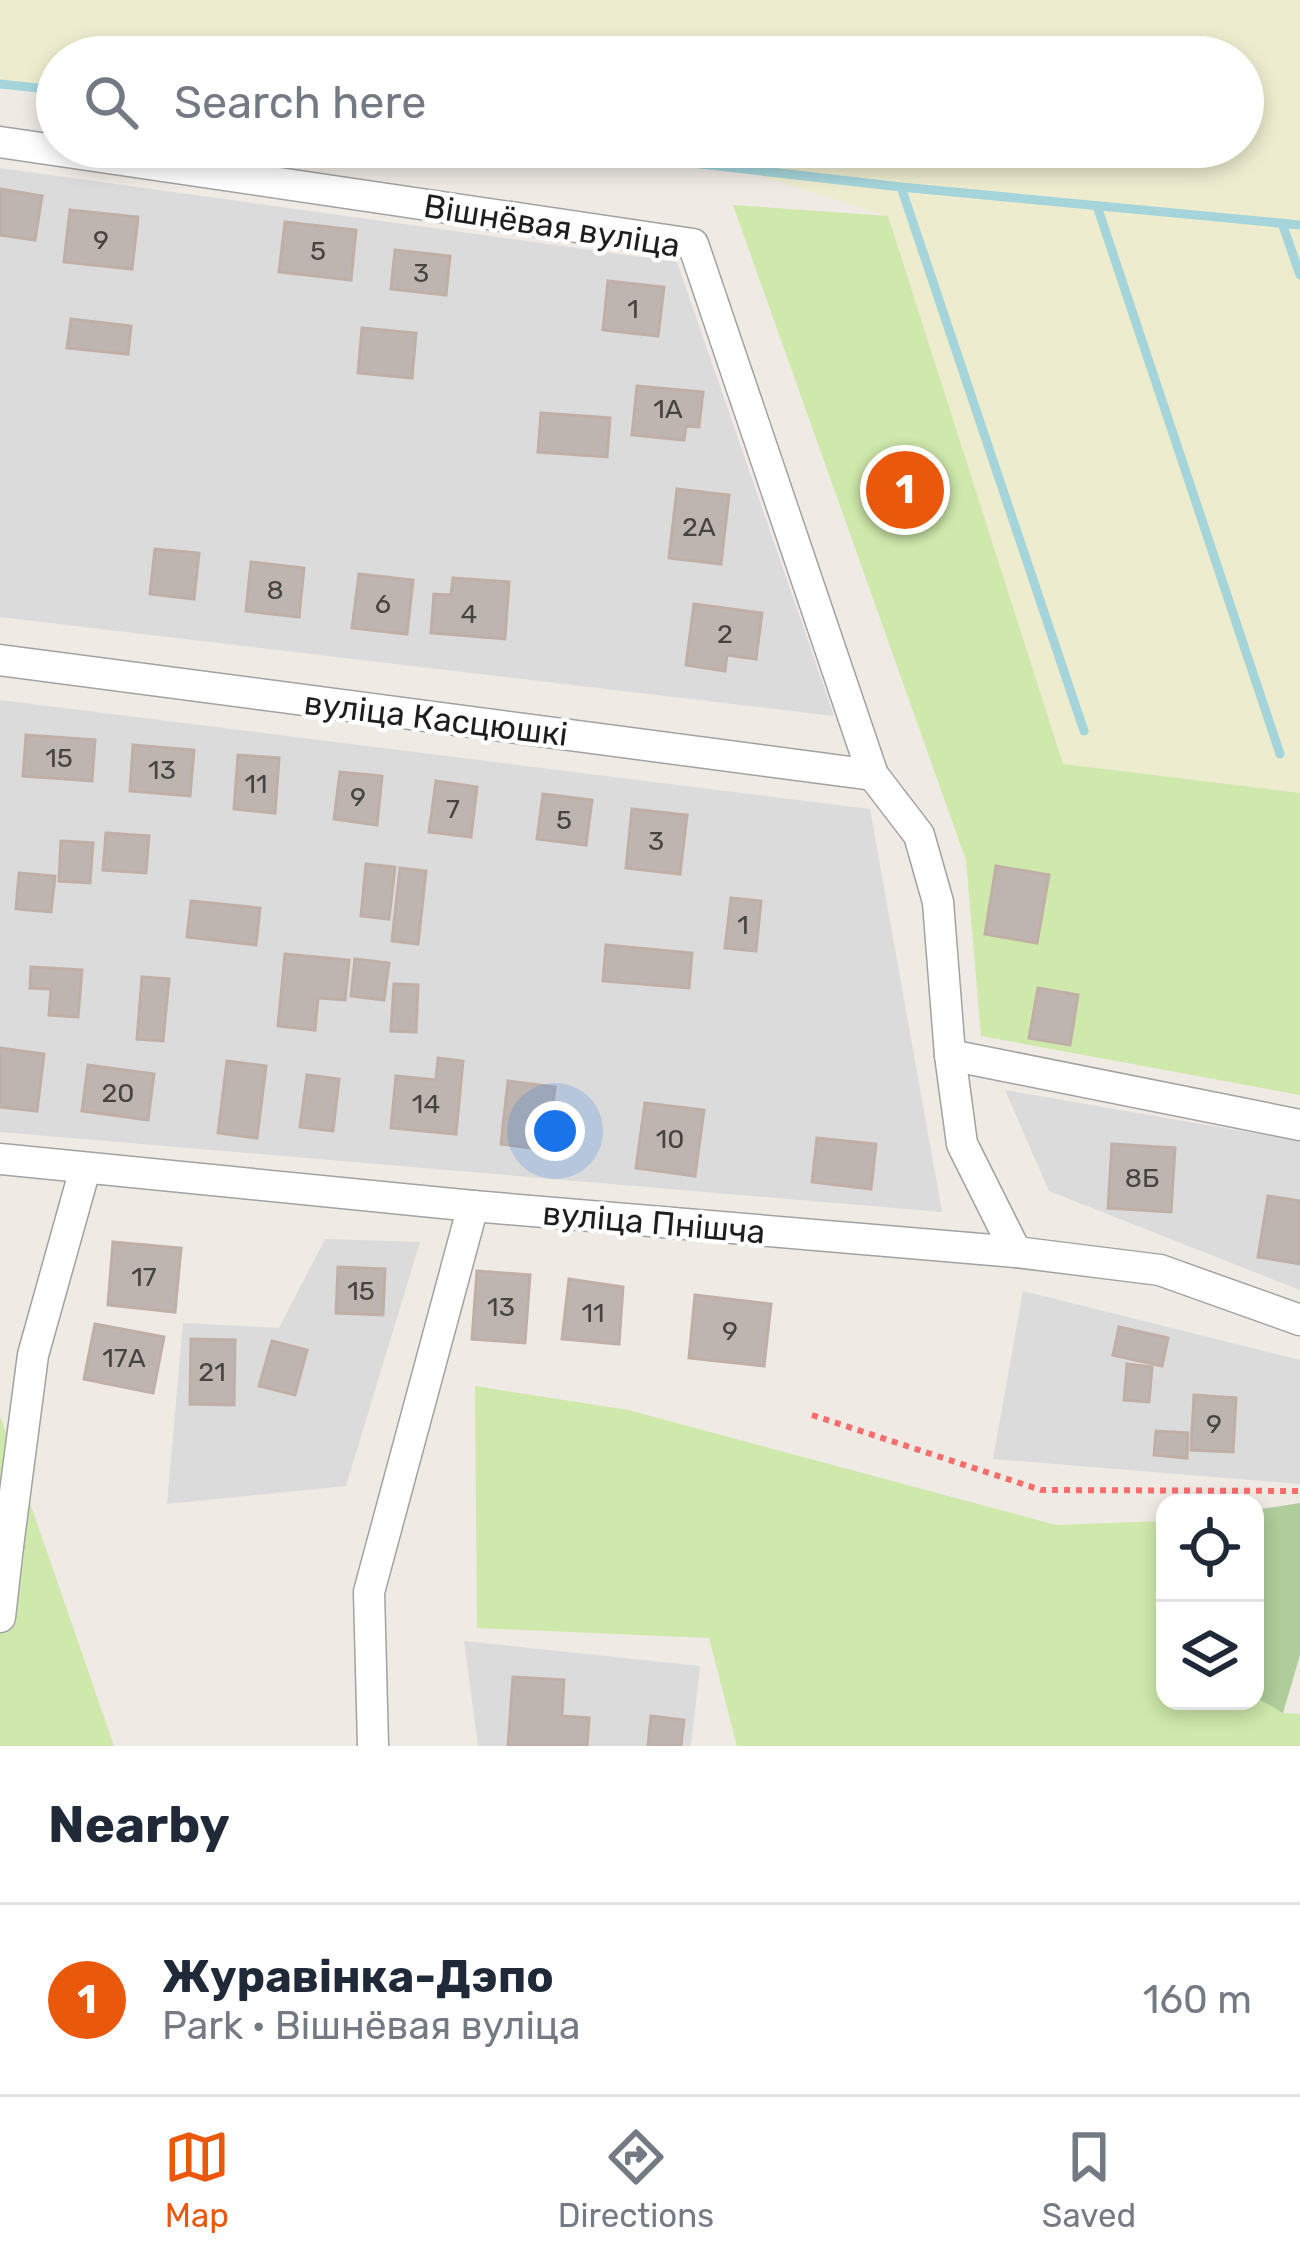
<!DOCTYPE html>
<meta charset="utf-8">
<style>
body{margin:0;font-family:Rubik,sans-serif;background:#f2f2f3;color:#1f2937}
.controls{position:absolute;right:36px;bottom:36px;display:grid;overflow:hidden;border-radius:24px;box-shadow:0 6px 18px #0003}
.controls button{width:108px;height:108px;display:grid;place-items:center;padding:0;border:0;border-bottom:3px solid #e0e1e3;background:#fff;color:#1f2937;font:60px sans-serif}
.you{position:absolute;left:555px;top:1131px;width:42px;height:42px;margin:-30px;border:9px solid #fff;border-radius:50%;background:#1a73e8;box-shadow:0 0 0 18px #1a73e833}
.badge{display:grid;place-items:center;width:78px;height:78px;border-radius:50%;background:#ea580c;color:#fff;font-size:39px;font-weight:700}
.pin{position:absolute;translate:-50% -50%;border:6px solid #fff;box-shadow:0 3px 12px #0006}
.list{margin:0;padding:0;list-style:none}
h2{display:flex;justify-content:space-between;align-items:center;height:156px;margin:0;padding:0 48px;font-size:51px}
h2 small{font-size:39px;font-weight:400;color:#747a83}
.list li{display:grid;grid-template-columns:78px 1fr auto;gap:36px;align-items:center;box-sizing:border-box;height:192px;padding:0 48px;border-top:3px solid #e0e1e3}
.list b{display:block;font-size:45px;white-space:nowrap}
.list p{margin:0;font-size:39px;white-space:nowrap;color:#747a83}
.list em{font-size:39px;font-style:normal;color:#747a83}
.icon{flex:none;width:66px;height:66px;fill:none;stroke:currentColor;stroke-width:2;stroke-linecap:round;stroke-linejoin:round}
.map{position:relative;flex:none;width:1300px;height:1746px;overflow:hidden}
.search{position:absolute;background:#fff;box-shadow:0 6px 18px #0003;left:36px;right:36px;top:36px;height:132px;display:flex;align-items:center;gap:30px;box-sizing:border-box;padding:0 42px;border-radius:66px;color:#747a83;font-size:45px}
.sheet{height:348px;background:#fff}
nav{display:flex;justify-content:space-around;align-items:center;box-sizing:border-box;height:168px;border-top:3px solid #e0e1e3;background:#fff;font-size:33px;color:#747a83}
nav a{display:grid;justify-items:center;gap:6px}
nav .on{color:#ea580c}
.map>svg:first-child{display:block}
.residential{fill:#dcdbdb}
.farmland{fill:#edeccf}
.grass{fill:#cfe8ab}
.forest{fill:#aecd9a}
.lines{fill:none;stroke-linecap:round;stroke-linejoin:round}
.stream{stroke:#a5d5db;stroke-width:9}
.building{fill:#bfb5b0;stroke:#c0afa7;stroke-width:3}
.minor-casing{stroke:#a2a2a2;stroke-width:33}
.path{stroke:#f66d6d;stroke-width:6;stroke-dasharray:6 6;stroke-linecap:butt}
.minor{stroke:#fff;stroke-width:30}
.labels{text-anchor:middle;stroke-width:9;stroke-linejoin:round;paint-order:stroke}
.number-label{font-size:27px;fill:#464442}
.street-label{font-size:33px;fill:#1e1e1e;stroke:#fff}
</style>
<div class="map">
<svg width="1300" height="1746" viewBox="0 0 1300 1746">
<rect width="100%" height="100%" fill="#efeae4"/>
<g class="residential">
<path d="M0,168L677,262L834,716L0,617Z"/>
<path d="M0,700L870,809L942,1212L0,1132Z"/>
<path d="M1005,1090L1300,1141V1290L1049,1191Z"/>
<path d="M325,1239L420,1242L346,1486L167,1504L183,1323L279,1328Z"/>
<path d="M1023,1291L1300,1360V1484L993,1459Z"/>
<path d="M464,1641L700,1666L691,1746H478Z"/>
</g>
<path class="farmland" d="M0,0H1300V793L1063,764L887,216L736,168L550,147H1243V57H57V91L0,84Z"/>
<g class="grass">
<path d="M733,205L888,216L1063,764L1300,793V1095L981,1036L966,860Z"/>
<path d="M475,1386L628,1410L1056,1525L1165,1521V1621L1160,1643L1165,1646V1701H1255V1697L1283,1713L1300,1714V1746H737L709,1638L477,1628Z"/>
<path d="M0,1416L114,1746H0Z"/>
</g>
<path class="forest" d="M1300,1503V1655L1283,1713L1255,1697V1510Z"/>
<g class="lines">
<g class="stream">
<path d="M0,84L57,90"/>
<path d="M551,147L901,187L1300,225"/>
<path d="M901,187L1084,731"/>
<path d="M1097,206L1280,754"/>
<path d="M1282,223L1300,275"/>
</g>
</g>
<g class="building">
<path d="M0,189L42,196L35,240L0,235Z"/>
<path d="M70,210L138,217L132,269L64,262Z"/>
<path d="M285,222L356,230L351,280L279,272Z"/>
<path d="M395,250L450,256L446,295L391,289Z"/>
<path d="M608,281L664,287L658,336L603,330Z"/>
<path d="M71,319L131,326L128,354L67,348Z"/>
<path d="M362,328L416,333L412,378L358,373Z"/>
<path d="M637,386L703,392L699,427L686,426L684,440L632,435Z"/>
<path d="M541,413L610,418L607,457L538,452Z"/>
<path d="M677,489L729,495L721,564L669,558Z"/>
<path d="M155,549L199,553L194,599L150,594Z"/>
<path d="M251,562L304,568L299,617L246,611Z"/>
<path d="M359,574L413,580L407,634L352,628Z"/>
<path d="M453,578L509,582L505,639L431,633L434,594L451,595Z"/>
<path d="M694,604L762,613L756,659L727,655L725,671L686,665Z"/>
<path d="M26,735L95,740L92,781L23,776Z"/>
<path d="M133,745L194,750L190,796L130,791Z"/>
<path d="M238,755L279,758L275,813L234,809Z"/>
<path d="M340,772L382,776L377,825L334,819Z"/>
<path d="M436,781L477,787L471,837L429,832Z"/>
<path d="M543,794L592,800L586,845L537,839Z"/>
<path d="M632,809L687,815L680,874L626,868Z"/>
<path d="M106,833L149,836L146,873L103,870Z"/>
<path d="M61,841L93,843L90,883L59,881Z"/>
<path d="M366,864L395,867L389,919L361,916Z"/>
<path d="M996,866L1049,875L1037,943L985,934Z"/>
<path d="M400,868L426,871L418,944L392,941Z"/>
<path d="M19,873L55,876L51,912L16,909Z"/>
<path d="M731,898L761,901L756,951L725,948Z"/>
<path d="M191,901L260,908L256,945L187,937Z"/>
<path d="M606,945L692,953L689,988L603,981Z"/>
<path d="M285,954L349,960L345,1000L318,998L315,1030L278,1026Z"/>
<path d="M355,959L389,963L384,1000L351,996Z"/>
<path d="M31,967L82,970L78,1017L49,1015L51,989L30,988Z"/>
<path d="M142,977L169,979L163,1041L137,1039Z"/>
<path d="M394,984L418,985L416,1032L391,1031Z"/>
<path d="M1038,988L1078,995L1070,1045L1029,1038Z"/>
<path d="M0,1048L44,1054L37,1111L0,1107Z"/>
<path d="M438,1058L463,1061L456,1134L391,1128L396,1076L436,1080Z"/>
<path d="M227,1061L266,1066L257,1138L218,1133Z"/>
<path d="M88,1065L154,1074L148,1120L82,1111Z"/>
<path d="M307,1075L339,1079L333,1131L300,1127Z"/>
<path d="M508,1081L555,1087L547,1150L501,1144Z"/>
<path d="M645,1103L704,1110L695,1176L636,1168Z"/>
<path d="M817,1138L876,1144L871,1189L812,1182Z"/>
<path d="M1112,1144L1175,1148L1171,1212L1108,1208Z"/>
<path d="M1268,1196L1300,1201V1264L1258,1257Z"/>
<path d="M113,1242L181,1248L175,1312L108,1305Z"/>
<path d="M338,1267L385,1269L383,1315L336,1313Z"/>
<path d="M477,1271L530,1275L525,1343L472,1339Z"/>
<path d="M569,1279L623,1287L619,1344L562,1339Z"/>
<path d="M695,1295L771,1304L764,1366L689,1358Z"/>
<path d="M95,1324L164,1337L153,1393L84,1379Z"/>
<path d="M1119,1327L1168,1338L1162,1366L1113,1355Z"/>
<path d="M191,1339L235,1340L234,1405L190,1404Z"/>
<path d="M272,1341L307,1350L295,1395L259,1386Z"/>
<path d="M1127,1364L1152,1367L1149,1402L1124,1400Z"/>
<path d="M1194,1395L1236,1398L1233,1452L1191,1450Z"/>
<path d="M1156,1431L1188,1433L1187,1458L1154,1455Z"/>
<path d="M513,1677L564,1680L562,1716L589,1718L587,1746H508Z"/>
<path d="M651,1716L684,1720L681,1746H648Z"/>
</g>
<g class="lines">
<g class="minor-casing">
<g id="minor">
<path d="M0,142L693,244L873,775L919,835L938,902L950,1055L962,1144L1016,1252"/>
<path d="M0,660L873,775"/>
<path d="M950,1055L1300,1125"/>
<path d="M0,1159L473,1206L1016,1252L1160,1270L1300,1320"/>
<path d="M0,1546H8L33,1355L85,1169"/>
<path d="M0,1617L8,1546"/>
<path d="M373,1746L369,1592L473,1206"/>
</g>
</g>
<path class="path" d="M812,1415L1041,1490L1300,1491"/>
<use href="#minor" class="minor"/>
</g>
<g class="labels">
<g class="number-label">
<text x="101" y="249">9</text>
<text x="318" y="260">5</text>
<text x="421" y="282">3</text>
<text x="633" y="318">1</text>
<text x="668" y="418">1А</text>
<text x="699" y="536">2А</text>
<text x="275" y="599">8</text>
<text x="383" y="613">6</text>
<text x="469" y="623">4</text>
<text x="725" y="643">2</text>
<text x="59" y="767">15</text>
<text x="162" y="779">13</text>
<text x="256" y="793">11</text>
<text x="358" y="806">9</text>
<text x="453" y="818">7</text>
<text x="564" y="829">5</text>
<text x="656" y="850">3</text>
<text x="743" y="934">1</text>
<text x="118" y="1102">20</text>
<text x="426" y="1113">14</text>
<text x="670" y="1148">10</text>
<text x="1142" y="1187">8Б</text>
<text x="144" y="1286">17</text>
<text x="361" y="1300">15</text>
<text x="501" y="1316">13</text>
<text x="593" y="1322">11</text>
<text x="730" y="1340">9</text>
<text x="124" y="1367">17А</text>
<text x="212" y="1381">21</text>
<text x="1214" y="1433">9</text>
</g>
<g class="street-label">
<text transform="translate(552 225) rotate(9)" y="12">Вішнёвая вуліца</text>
<text transform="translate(436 718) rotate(7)" y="12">вуліца Касцюшкі</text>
<text transform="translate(654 1222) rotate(5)" y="12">вуліца Пнішча</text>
</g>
</g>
</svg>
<div class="controls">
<button><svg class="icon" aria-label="locate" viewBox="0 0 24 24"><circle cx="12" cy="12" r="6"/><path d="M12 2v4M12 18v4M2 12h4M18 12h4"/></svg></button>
<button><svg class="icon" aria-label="layers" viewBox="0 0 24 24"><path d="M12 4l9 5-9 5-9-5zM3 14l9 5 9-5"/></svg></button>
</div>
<div class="you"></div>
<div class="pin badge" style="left:905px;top:490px">1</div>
<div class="search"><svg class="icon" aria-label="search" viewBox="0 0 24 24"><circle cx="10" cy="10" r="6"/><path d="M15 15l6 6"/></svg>Search here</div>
</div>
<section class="sheet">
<h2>Nearby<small></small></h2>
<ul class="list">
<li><span class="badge">1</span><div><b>Журавінка-Дэпо</b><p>Park · Вішнёвая вуліца</p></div><em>160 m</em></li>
</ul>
</section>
<nav>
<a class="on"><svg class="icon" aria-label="map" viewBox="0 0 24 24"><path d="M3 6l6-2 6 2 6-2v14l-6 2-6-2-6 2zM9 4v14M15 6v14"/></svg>Map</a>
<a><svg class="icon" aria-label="directions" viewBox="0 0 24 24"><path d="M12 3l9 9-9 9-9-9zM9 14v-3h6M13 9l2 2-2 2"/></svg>Directions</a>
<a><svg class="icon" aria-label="saved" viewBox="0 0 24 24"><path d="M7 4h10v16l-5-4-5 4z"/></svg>Saved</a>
</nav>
